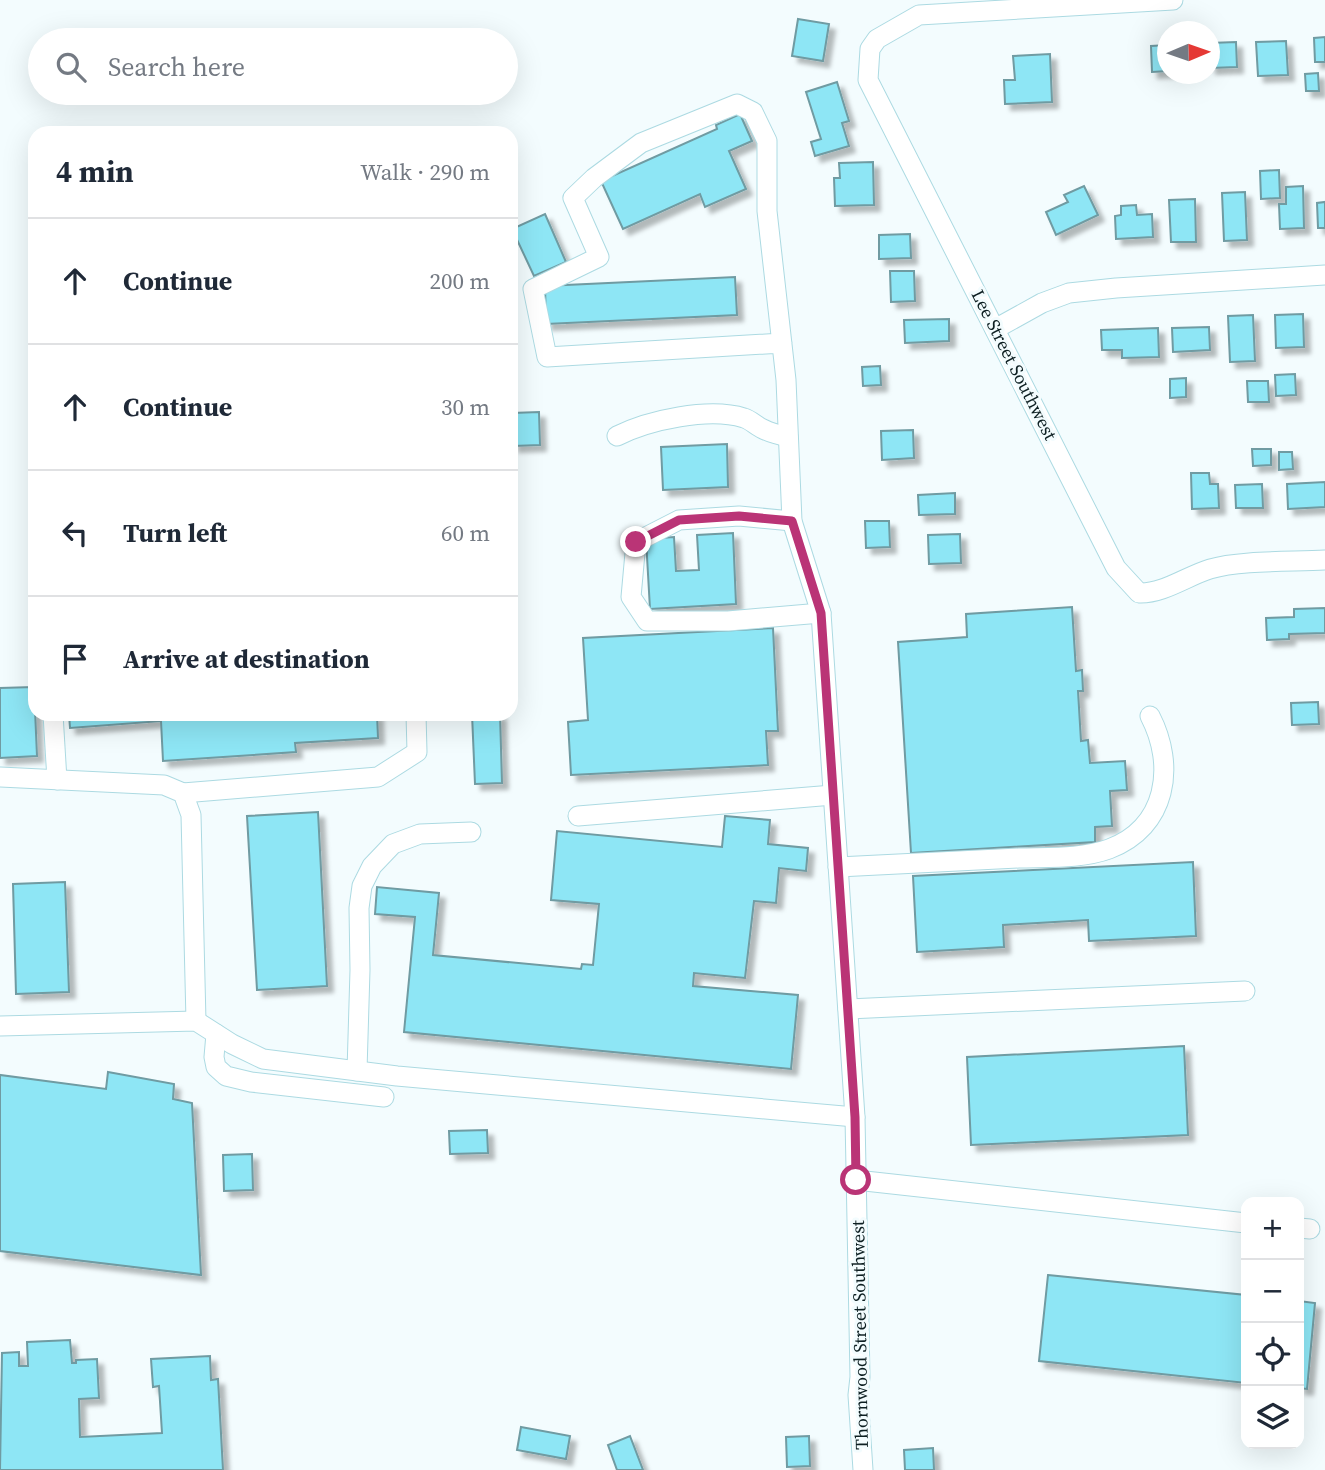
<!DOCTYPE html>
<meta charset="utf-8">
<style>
body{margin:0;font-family:"Source Serif 4",serif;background:#f6f6f7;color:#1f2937}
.controls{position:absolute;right:21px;bottom:21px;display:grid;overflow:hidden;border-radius:14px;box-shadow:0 7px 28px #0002}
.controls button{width:63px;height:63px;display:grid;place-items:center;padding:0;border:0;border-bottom:2px solid #e0e1e3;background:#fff;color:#1f2937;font:35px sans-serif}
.compass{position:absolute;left:1157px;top:21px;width:63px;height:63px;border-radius:50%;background:#fff;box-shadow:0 7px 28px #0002;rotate:88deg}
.stop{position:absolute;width:21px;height:21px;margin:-16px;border:5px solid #ba3476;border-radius:50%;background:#fff}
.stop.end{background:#ba3476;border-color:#fff;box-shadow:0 2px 7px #0008}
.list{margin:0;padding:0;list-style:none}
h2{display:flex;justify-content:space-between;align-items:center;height:91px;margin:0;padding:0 28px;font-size:30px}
h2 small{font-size:23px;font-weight:400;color:#747a83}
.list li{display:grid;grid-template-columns:46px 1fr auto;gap:21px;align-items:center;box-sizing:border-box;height:126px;padding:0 28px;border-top:2px solid #e0e1e3}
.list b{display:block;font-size:26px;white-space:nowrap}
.list em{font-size:23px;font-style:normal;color:#747a83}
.icon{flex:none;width:38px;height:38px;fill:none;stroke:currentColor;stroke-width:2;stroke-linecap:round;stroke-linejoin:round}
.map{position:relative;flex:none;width:1325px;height:1470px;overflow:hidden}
.search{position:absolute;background:#fff;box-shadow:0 7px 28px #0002;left:28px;top:28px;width:490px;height:77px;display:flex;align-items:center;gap:18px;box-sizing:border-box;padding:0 24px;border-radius:38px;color:#747a83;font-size:26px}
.panel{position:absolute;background:#fff;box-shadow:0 7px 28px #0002;left:28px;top:126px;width:490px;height:595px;border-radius:21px}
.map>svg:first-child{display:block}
.building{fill:#8ee6f5;stroke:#6f9ba2;stroke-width:2;filter:url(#shadow)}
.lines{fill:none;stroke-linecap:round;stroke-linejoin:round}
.minor-casing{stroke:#acdae2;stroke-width:21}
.minor{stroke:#fff;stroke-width:19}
.route{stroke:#ba3476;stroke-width:9}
.labels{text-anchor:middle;stroke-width:6;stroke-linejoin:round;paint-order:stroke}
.street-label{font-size:18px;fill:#0d1f22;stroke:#f3fcfe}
</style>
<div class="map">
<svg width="1325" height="1470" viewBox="0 0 1325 1470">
<defs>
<filter id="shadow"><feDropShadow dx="6" dy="6" stdDeviation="2" flood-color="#0004"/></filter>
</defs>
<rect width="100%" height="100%" fill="#f3fcfe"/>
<g class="building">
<path d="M798,19L829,24L823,61L792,56Z"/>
<path d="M1325,37V62H1315L1314,38Z"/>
<path d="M1286,41L1288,75L1258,76L1256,42Z"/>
<path d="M1236,42L1237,67L1210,68V43Z"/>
<path d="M1168,45V71L1152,72L1151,46Z"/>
<path d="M1050,54L1052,102L1005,104L1004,80H1015L1013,56Z"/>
<path d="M1318,73L1319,91H1306L1305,74Z"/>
<path d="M837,82L849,121L842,123L849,146L815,156L811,142L821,139L806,92Z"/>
<path d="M740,114L752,141L729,151L746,189L705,207L700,194L623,229L601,181L717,129L716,125Z"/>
<path d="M873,162L874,205L835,206L834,178H840L839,163Z"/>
<path d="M1279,170L1280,198L1261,199L1260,171Z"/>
<path d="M1084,186L1098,215L1056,235L1046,212L1068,202L1064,195Z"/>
<path d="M1303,186L1304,228L1280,229L1279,204H1286V187Z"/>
<path d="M1245,192L1247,240L1224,241L1222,193Z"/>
<path d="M1195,199L1196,242H1171L1169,200Z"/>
<path d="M1325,202V228H1318L1317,203Z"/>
<path d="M1136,205L1137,215L1152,214L1153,237L1116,239L1115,216L1121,215V206Z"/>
<path d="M545,214L566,262L534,276L512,229Z"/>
<path d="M910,234L911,258L879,259V235Z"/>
<path d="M890,271H914L915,301L891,302Z"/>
<path d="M735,277L737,315L546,324L545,286Z"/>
<path d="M1303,314L1304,347L1276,348L1275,315Z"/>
<path d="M1253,315L1255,361L1230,362L1228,316Z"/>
<path d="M949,319V341L905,343L904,320Z"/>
<path d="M1209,327L1210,350L1173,352L1172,328Z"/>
<path d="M1158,328L1159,357L1122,358V350H1102L1101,330Z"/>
<path d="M880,366L881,385L863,386L862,367Z"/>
<path d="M1295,374L1296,395L1276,396L1275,375Z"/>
<path d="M1186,378V397L1170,398V379Z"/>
<path d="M1247,381H1268L1269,402H1248Z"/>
<path d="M539,412L540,445L513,446L512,413Z"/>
<path d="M913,430L914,458L882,460L881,431Z"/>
<path d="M727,444L728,487L663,490L661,447Z"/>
<path d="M1252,449H1271V465L1253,466Z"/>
<path d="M1279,452H1292L1293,469L1279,470Z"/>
<path d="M1191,473H1209L1210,484H1218L1219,508L1192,509Z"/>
<path d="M1325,482V507L1288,509L1287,484Z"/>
<path d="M1262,484L1263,508H1236L1235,485Z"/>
<path d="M955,493V514L919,515L918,495Z"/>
<path d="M865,521H889L890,547L866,548Z"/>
<path d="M733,533L736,604L650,609L646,539L674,537L676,571L699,570L697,535Z"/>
<path d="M960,534L961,563L929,564L928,535Z"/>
<path d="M1072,607L1076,671L1082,670L1083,691H1078L1081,741L1088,740L1090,763L1125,761L1127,790L1110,791L1112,826L1095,827V842L911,853L898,642L967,637L966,614Z"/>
<path d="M1325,608V633L1289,634V639L1267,640L1266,618L1294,617V609Z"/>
<path d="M773,628L778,731H766L768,765L571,775L568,722L588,720L583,638Z"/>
<path d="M34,687L37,756L0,758V688Z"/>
<path d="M1318,702L1319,724L1292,725L1291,703Z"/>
<path d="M69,714H377L378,738L295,743L296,752L163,761L161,721L70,728Z"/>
<path d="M472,714H500L502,783L475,784Z"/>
<path d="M318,812L327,986L257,990L247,816Z"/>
<path d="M725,816L770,820L768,844L808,848L806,871L779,868L776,903L754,901L745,978L694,973L693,986L798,995L791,1069L404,1032L415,917L375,914L377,887L439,893L433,955L581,969L582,964L593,965L599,904L551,900L557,831L722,847Z"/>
<path d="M1193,862L1196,936L1089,941L1088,920L1003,925L1004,947L917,952L913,876Z"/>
<path d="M65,882L69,992L16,994L13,884Z"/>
<path d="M1184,1046L1188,1135L971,1145L967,1057Z"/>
<path d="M108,1072L174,1084L173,1099L192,1103L201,1275L0,1251V1075L106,1089Z"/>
<path d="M487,1130L488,1153L450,1154L449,1131Z"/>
<path d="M252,1154L253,1190L224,1191L223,1155Z"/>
<path d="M1048,1275L1246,1295V1383L1039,1361Z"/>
<path d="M1299,1301L1315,1303L1307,1389L1299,1388Z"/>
<path d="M70,1340L72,1363H76V1360L97,1359L99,1398L79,1399L80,1437L162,1433L159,1386L153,1387L151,1359L210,1356L211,1380L218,1379L223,1470H0L2,1353L19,1352V1366H28L27,1342Z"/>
<path d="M521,1427L570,1436L566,1459L517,1450Z"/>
<path d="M630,1436L643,1470H617L608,1445Z"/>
<path d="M809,1436L810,1466L787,1467L786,1437Z"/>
<path d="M933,1448L934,1470H905L904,1450Z"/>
</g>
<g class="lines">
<g class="minor-casing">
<g id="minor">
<path d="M1173,0L919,15L877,39L870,49L868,80L1116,568L1139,593C1163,594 1187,576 1210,569C1240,560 1293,562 1325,560"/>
<path d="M995,329L1042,303L1069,293L1116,288L1325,275"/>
<path d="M782,343L547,357L533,289L599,257L573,198L594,178L641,143L737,104L753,112L767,141V211L786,380L792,521L821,613L855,1117L860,1377L858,1395L863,1470"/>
<path d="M617,436C649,420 709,407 744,418C751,420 756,426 763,429C771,433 779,435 788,437"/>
<path d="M792,521L739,516L679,520L636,542L631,597L647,621H728L821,613"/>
<path d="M53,714L57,780"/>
<path d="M0,777L164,785L183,793L191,815L196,1021"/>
<path d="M183,793L378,777L417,752L416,714"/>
<path d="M578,816L833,795"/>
<path d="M838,867C899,864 959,861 1019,858C1048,857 1082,859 1109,849C1167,827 1176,766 1150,716"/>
<path d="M848,1009L1245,991"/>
<path d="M0,1026L196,1021L232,1044L263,1059L397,1076L855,1117"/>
<path d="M216,1034L214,1057L216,1067L226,1076L251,1082L384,1097"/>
<path d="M357,1071L360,970L359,908L362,886L372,866L393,844L420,834L471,832"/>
<path d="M856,1180L1246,1223"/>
<path d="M1299,1228L1310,1229"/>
</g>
</g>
<use href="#minor" class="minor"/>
</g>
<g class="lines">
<path class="route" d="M636,542L679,520L739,516L792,521L821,613L855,1117L856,1180"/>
</g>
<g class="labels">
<g class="street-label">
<text transform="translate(1014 365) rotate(63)" y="6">Lee Street Southwest</text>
<text transform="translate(860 1335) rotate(-91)" y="6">Thornwood Street Southwest</text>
</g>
</g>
</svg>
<div class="controls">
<button>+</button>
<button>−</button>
<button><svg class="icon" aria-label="locate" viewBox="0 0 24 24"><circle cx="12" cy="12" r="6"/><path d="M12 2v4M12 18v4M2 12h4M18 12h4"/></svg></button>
<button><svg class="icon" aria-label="layers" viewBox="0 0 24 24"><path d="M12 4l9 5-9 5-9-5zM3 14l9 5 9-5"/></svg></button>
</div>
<svg class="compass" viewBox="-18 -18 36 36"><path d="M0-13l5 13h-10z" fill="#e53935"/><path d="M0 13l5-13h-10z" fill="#747a83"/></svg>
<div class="stop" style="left:856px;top:1180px"></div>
<div class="stop end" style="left:636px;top:542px"></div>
<div class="search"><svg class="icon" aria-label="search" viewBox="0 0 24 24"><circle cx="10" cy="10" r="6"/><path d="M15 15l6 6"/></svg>Search here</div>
<section class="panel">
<h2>4 min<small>Walk · 290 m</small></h2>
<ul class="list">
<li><svg class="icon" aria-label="ahead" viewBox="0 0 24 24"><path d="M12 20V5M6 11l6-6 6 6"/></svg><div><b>Continue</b></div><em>200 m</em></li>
<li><svg class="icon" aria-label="ahead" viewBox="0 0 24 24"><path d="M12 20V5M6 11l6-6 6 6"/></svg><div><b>Continue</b></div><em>30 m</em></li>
<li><svg class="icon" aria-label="left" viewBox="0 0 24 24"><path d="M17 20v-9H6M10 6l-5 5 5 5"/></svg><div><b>Turn left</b></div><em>60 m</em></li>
<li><svg class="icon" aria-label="arrive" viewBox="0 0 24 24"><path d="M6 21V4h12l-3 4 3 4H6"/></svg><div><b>Arrive at destination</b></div></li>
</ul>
</section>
</div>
